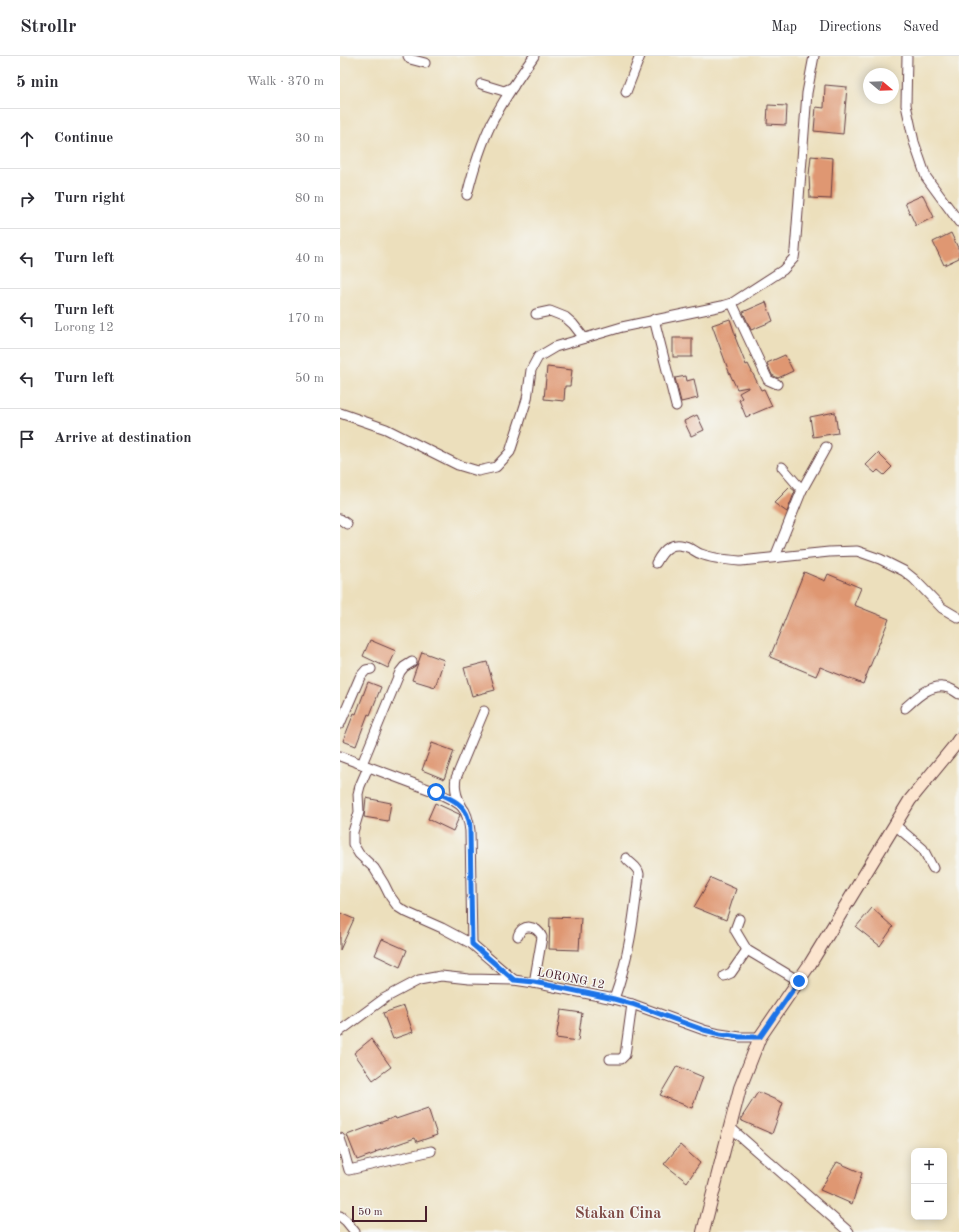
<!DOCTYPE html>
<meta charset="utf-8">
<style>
body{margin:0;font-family:"Old Standard TT",serif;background:#f7f7f7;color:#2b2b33}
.controls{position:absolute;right:12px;bottom:12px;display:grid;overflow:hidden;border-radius:8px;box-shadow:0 2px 10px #0003}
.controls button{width:36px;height:36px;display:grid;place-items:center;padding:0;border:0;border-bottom:1px solid #e1e1e2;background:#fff;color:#2b2b33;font:20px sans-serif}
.compass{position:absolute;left:523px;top:12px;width:36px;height:36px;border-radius:50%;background:#fff;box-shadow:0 2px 10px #0003;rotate:109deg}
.scale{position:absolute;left:12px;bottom:10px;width:75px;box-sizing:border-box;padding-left:4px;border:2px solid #4a1f2b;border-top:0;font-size:11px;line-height:14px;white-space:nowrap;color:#4a1f2b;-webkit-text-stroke:3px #f6f6f2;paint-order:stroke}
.stop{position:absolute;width:12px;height:12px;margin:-9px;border:3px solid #1a73e8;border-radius:50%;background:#fff}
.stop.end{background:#1a73e8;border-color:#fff;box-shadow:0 1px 4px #0008}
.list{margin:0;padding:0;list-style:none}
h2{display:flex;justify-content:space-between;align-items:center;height:52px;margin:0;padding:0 16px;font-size:17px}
h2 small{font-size:13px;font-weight:400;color:#7c7c81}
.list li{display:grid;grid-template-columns:26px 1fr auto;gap:12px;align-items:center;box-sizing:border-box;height:60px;padding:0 16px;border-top:1px solid #e1e1e2}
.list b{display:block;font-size:15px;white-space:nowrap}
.list p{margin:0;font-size:13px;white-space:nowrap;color:#7c7c81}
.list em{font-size:13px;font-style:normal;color:#7c7c81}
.icon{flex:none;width:22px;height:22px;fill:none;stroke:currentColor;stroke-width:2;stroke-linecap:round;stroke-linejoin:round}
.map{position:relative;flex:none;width:619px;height:1176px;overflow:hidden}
header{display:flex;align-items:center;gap:24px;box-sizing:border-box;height:56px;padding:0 20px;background:#fff;border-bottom:1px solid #e1e1e2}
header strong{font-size:19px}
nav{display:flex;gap:22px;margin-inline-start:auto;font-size:14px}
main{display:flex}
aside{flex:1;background:#fff}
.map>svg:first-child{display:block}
.building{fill:#df9772}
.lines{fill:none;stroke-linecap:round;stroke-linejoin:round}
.street-casing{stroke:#623c41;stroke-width:11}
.secondary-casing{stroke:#623c41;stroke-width:14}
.street{stroke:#fff;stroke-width:9}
.secondary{stroke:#fce5cf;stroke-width:12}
.route{stroke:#1a73e8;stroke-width:5}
.labels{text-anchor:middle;stroke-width:3;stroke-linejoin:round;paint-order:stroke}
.street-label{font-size:12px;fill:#4a1f2b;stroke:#f6f6f2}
.district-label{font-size:16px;font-weight:bold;fill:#7e4944;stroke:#f6f6f2}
</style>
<header>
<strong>Strollr</strong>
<nav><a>Map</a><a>Directions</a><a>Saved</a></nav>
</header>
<main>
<aside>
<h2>5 min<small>Walk · 370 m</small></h2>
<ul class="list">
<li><svg class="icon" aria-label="ahead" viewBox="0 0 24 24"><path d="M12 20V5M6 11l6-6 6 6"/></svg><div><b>Continue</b></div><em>30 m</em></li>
<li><svg class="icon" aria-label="right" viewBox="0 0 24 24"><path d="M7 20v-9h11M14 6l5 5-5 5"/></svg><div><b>Turn right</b></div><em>80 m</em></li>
<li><svg class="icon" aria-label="left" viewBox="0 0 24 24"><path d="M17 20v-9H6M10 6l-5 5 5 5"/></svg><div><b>Turn left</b></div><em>40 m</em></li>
<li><svg class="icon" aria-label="left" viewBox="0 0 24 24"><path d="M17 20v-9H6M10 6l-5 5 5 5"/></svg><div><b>Turn left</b><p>Lorong 12</p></div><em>170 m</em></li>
<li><svg class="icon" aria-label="left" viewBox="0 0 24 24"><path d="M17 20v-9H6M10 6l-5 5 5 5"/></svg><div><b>Turn left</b></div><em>50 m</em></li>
<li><svg class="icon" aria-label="arrive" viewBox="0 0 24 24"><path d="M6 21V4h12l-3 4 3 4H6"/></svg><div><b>Arrive at destination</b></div></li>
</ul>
</aside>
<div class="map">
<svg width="619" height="1176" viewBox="0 0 619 1176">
<rect width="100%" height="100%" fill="#f6f6f2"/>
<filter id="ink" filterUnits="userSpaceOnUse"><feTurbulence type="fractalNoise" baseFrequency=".025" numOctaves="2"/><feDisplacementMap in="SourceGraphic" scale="8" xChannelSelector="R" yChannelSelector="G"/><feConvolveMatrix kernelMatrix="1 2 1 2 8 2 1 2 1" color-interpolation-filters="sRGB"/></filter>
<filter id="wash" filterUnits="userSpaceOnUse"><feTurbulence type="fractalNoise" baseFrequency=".012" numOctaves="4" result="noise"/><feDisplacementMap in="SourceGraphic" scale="16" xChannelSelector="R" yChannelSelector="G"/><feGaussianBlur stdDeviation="0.9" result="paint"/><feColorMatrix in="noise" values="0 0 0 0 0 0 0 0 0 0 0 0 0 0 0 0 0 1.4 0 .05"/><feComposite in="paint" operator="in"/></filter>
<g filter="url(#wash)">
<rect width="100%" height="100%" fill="#ecdfbc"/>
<g id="blocks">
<g class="building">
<path d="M485,29L507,31L503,78L474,75L476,51L484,52Z"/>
<path d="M428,49L447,50L446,69L427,68Z"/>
<path d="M471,100L493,102L491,143L470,142L469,119Z"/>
<path d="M583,139L594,161L576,170L565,147Z"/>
<path d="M611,177L619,194V202L604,209L593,186Z"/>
<path d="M426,246L433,265L411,274L403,256Z"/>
<path d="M390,263L396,281H395L406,309L408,308L421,334L424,333L432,350L406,361L399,344L402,342L399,337L408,332V331L397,333L389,316L372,269Z"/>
<rect x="333" y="282" width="19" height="19"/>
<path d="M445,299L453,315L438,322L432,319L427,307Z"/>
<path d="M207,311L232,314L230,330H225L224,345L204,343Z"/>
<path d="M346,320L347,325L354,323L358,342L341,346L335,322Z"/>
<path d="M495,356L498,377L473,381L470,361Z"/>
<path d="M357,359L364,374L351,380L344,365Z"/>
<path d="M538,397L552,411L544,419L538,414L535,417L526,409Z"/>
<path d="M450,431L455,435L447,456L434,447Z"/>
<path d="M464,516L485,525L488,518L521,532L514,549L549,563L523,628L480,611L476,620L430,601Z"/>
<path d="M30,584L56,595L48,612L23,600Z"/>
<path d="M82,596L104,604L95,631L72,624Z"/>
<path d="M147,606L155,634L132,640L124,612Z"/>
<path d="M28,626L41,631L30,659L28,658L16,690L3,685L14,657L16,658Z"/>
<path d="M92,687L114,695L104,723L82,714Z"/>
<path d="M26,742L51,747L48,765L24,761Z"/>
<path d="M95,747L119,758L120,759L113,775L88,763Z"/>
<path d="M371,822L396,833L386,864L354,851Z"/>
<path d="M532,852L553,871L540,890L516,871Z"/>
<path d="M0,857L14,863L0,894Z"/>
<path d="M210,861L241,862L239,894L209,893Z"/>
<path d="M42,883L67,894L60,911L35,899Z"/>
<path d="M64,950L73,976L53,983L43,957Z"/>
<path d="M221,954L242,957L238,985L216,982Z"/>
<path d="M31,983L51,1011L33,1024L14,997Z"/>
<path d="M337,1010L363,1021L352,1052L320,1039Z"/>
<path d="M418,1036L443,1047L432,1078L400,1064Z"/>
<path d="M88,1052L97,1079L77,1086L75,1082L35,1096L36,1097L17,1104L7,1079L55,1061L56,1063Z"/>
<path d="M340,1089L360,1107L347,1126L324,1108Z"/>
<path d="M497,1106L522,1117L512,1148L480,1134Z"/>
</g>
</g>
</g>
<g filter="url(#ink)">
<use href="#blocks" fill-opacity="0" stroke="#623c41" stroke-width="1"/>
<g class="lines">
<g class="street-casing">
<g id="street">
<path d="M68,0L70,3L85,7"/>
<path d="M567,0L566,49L574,86L586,121L619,166"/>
<path d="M141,28L164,35L173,31"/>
<path d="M286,36L300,0"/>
<path d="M127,139C133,115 141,88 152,66C164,43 179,21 194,0"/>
<path d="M392,247L428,324L437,328"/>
<path d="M196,258L210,255L225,261L233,268L244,282"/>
<path d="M314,263L336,350"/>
<path d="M0,357L46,373L118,409L138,415L156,411L170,396L187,343L191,314L198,301L215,291L282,271L382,250L392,247L443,214L454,202L455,195L467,37L474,0"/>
<path d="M442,411L462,434"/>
<path d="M0,463L7,468"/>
<path d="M435,501L462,434L486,391"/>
<path d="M316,507C324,492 333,484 350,492C354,494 357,497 361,498C373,503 388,504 401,505L489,496L517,495L540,503L564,515L574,523L602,552L619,562"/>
<path d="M565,652C576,642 592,626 608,632C612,633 616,636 619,638"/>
<path d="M0,668L20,621L26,614L31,613"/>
<path d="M0,700L96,736C119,747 127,748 130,775L132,888"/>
<path d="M22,708L60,616L64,611L72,606"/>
<path d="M29,712L26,716L20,730L18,738L19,756L13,776V788L19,798L34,812L44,828L50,840L58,851L66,856L102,872L132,888L174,924"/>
<path d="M121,749C116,740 114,732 116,722L144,655"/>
<path d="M555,769L583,793L593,812"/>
<path d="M399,863L395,874L407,894L459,925"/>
<path d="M178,880C182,867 197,869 202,881L194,927"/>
<path d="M384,920L391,917L407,894"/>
<path d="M274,943C289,902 294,861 299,818C298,810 290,808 286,802"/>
<path d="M0,975L45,942L79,924L101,920L129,923L174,924L194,927L274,943L292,948L364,974L380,978L400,981H420"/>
<path d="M270,1003H281L285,999L292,948"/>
<path d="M390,1071L394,1075L509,1176"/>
<path d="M0,1082L9,1114L91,1095"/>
<path d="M0,1160L6,1165L15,1176"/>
</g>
</g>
<g class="secondary-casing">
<path id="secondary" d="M363,1176L400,1032L420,981L470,908L570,744L615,689L619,683"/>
</g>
<use href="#street" class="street"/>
<use href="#secondary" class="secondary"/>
</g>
</g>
<g class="lines" filter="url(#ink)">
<path class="route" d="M96,736C109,742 124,747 128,762C130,766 130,771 130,775L132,888L174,924L194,926L274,943L292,948L364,974L380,978L400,981H420L459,925"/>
</g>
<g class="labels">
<g class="street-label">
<text transform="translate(231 922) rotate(11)" y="4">LORONG 12</text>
</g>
<g class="district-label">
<text x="278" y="1162">Stakan Cina</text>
</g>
</g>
</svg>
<div class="controls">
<button>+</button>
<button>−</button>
</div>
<svg class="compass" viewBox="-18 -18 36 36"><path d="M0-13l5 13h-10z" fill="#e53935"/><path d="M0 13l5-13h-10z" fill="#7c7c81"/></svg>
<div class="scale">50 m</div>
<div class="stop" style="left:96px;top:736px"></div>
<div class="stop end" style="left:459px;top:925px"></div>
</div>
</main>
